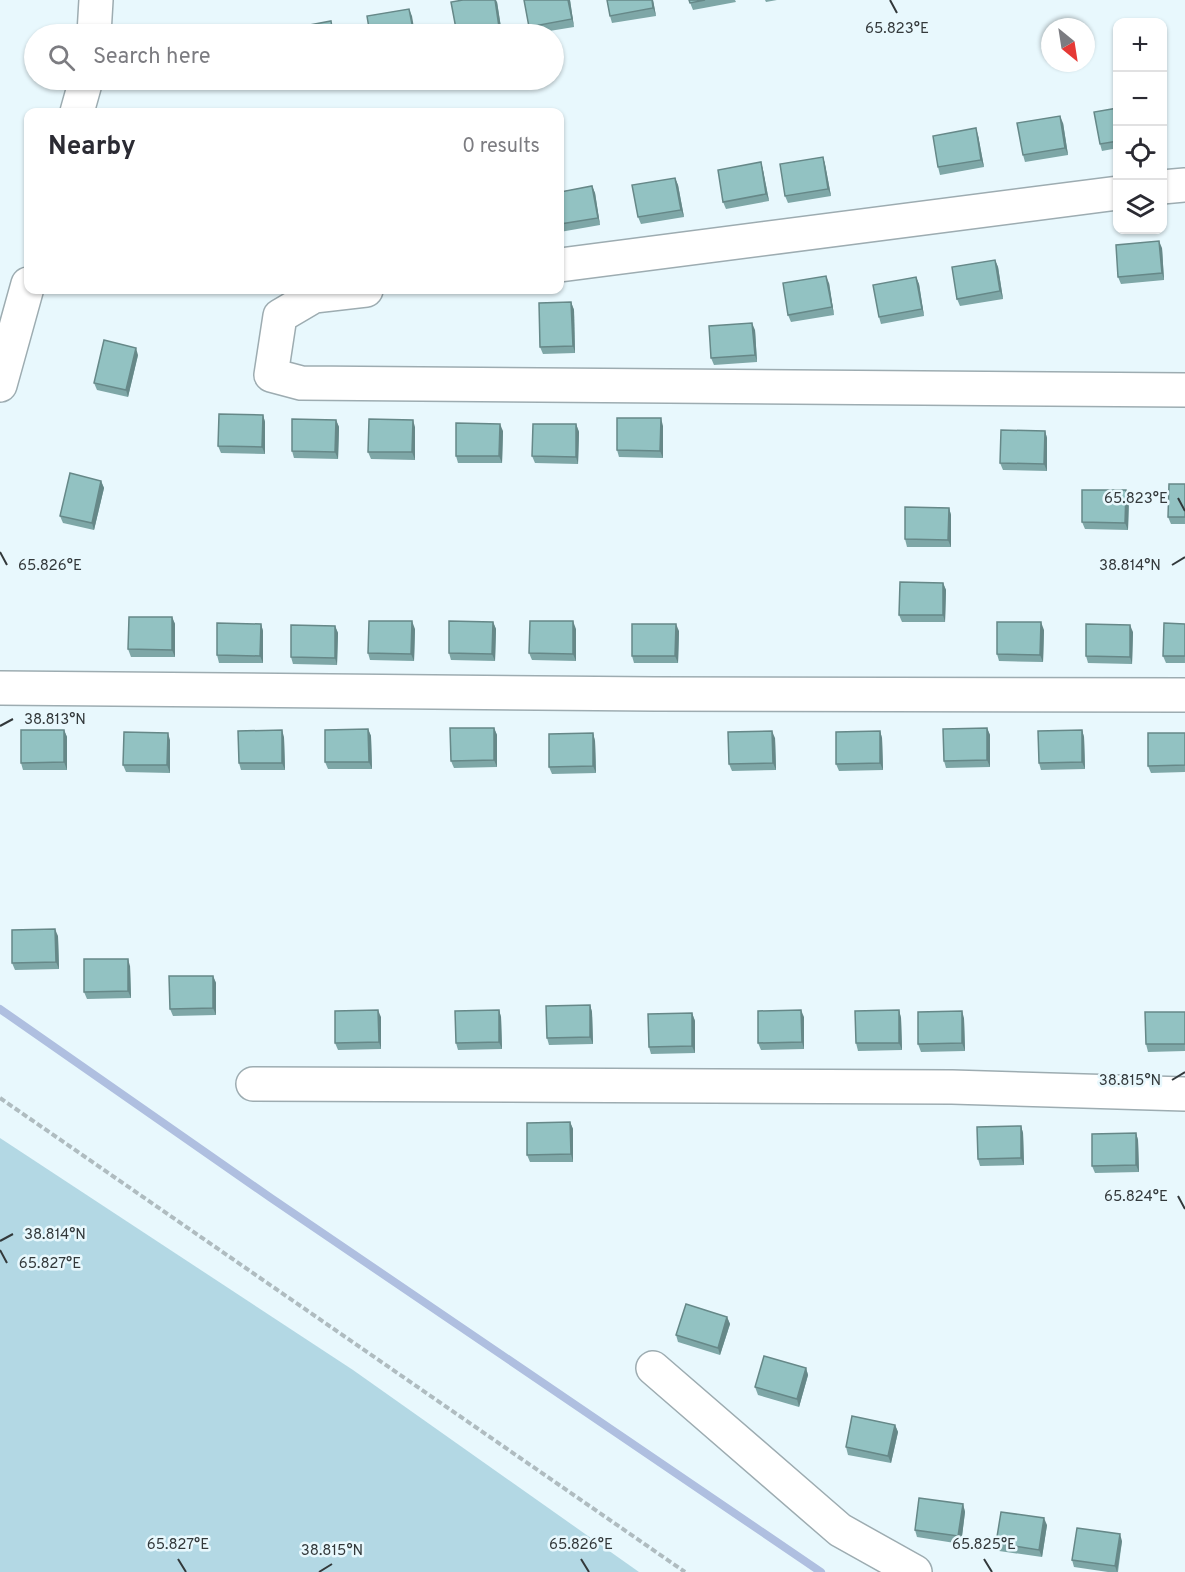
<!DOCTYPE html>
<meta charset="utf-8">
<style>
body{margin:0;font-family:Overpass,sans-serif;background:#f2f2f3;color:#2b2b33}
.controls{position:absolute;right:18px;top:18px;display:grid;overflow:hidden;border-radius:12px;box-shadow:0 2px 4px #0004}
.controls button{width:54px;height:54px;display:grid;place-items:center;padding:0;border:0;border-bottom:2px solid #e1e1e2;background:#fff;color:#2b2b33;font:30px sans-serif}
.compass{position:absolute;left:1041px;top:18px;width:54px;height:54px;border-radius:50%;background:#fff;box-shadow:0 2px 4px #0004;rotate:150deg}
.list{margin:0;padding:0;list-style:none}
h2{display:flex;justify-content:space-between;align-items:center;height:78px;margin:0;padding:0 24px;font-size:26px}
h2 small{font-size:20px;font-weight:400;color:#7c7c81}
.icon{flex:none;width:33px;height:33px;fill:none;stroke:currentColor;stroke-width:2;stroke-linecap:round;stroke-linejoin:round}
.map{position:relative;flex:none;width:1185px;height:1572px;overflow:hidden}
.search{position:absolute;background:#fff;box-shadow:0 2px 4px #0004;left:24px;top:24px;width:540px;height:66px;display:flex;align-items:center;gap:15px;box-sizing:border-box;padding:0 21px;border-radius:33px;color:#7c7c81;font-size:22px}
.panel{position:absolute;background:#fff;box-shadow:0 2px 4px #0004;left:24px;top:108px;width:540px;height:186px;border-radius:12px}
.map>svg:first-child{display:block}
.green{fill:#b3d8e4}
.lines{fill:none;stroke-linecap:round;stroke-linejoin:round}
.stream{stroke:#afbfe0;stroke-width:8}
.minor-casing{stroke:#9dacb1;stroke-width:36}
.path{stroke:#afbcc0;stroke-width:4;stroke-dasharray:6 3;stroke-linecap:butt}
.minor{stroke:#fff;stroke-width:33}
.wall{fill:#7ea7a7}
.shaded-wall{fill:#688}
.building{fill:#92c2c2;stroke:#688;stroke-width:1.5}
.ticks{fill:none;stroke:#33393b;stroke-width:2}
.ticks-label{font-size:15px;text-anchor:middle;fill:#33393b;stroke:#e8f8fd;stroke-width:5;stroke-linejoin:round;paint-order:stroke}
</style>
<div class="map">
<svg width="1185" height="1572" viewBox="0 0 1185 1572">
<rect width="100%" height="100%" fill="#e8f8fd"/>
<path class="green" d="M0,1138L353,1370L639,1572H0Z"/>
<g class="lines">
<path class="stream" d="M0,1009L271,1198L821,1572"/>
<g class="minor-casing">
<g id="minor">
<path d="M94,34L96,0"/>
<path d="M77,112L86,80"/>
<path d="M1162,187L1185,185"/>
<path d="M560,265L1118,193"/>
<path d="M366,290L314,296L280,316L271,375L301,383L1185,390"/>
<path d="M0,385L28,284"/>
<path d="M0,688L655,694L1185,695"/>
<path d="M253,1084L952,1087L1185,1094"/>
<path d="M653,1368L840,1530L915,1572"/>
</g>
</g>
<path class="path" d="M0,1098L685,1572"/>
<use href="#minor" class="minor"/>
</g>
<g class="wall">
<path d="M524,0H570L574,27L531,34L529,27Z"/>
<path d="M607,0H653L656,16L612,23L610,16Z"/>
<path d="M689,0H735L736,2L693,10Z"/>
<path d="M765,0H777L766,2Z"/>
<path d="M451,2H497L502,34H457Z"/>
<path d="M1118,108V148L1102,151L1100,144Z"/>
<path d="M1063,123L1068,155L1025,162L1023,155Z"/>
<path d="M978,135L984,167L940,175L938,167Z"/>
<path d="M823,157L825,164L831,196L788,203L785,196Z"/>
<path d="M761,162L763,170L769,201L726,209L723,202Z"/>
<path d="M675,178L678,185L684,217L641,224L638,217Z"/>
<path d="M592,186L595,193L600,225L560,232V192Z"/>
<path d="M1162,248L1164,280L1121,284L1118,277Z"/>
<path d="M995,260L998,267L1003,299L960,306L957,299Z"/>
<path d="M916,277L919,284L924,316L881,324L879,317Z"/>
<path d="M829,283L834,315L791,322L788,315Z"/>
<path d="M571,302L574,310L575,353L543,354L540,347Z"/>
<path d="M755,330L757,362L714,365L711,358Z"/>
<path d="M138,355L128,397L97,390L94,383Z"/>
<path d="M263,415L265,422V454L221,453L218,446Z"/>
<path d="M336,420L339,427L338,459L294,458L292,451Z"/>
<path d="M576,424L579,432L578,464L535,463L532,456Z"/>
<path d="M663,426V458L619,457L617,450Z"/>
<path d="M415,427V460L371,459L368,452Z"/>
<path d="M503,431L502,463H458L456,456Z"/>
<path d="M1045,431L1047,438V471L1003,470L1000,463Z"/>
<path d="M101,481L104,488L94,530L63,523L60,516Z"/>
<path d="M1185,484V524H1171L1168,517Z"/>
<path d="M1126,490L1129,497L1128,530L1085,529L1082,522Z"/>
<path d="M949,508L951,515V547H907L905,539Z"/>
<path d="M943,583L946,590L945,622H902L899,615Z"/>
<path d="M172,617L175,624V657H131L128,649Z"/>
<path d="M493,622L496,629L495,661L451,660L449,653Z"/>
<path d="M261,624L263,631V663H219L217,655Z"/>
<path d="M1185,624V663H1166L1163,656Z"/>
<path d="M335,626L338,633L337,665L293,664L291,657Z"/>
<path d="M415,629L414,661L370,660L368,653Z"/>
<path d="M576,629V661L532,660L529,653Z"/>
<path d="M1044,630L1043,662L999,661L997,654Z"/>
<path d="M679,631L678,663H634L632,656Z"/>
<path d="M1133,632L1132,664L1088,663L1086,656Z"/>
<path d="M494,728L497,735V767L454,768L451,761Z"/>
<path d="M987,728L990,735V767L946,768L944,761Z"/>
<path d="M368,729L371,736L372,769H328L325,762Z"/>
<path d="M64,730L67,737V770H23L21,763Z"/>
<path d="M1082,730L1084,737L1085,769L1041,770L1039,763Z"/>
<path d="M880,731L882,738L883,770L839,771L836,764Z"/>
<path d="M593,733L595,741L596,773L552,774L549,767Z"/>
<path d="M1185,733V772L1151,773L1148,766Z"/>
<path d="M284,737L285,770H241L239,763Z"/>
<path d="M775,738L776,770L732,771L729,764Z"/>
<path d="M170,740V773L126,772L123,765Z"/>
<path d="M58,936L59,969L15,970L12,963Z"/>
<path d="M130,966L131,998L87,999L84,992Z"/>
<path d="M213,976L216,983V1015L173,1016L170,1009Z"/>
<path d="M590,1005L592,1012L593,1044L549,1045L547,1038Z"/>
<path d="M499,1010L501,1017L502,1049L458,1050L456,1043Z"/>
<path d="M899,1010L901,1018L902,1050L858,1051L856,1043Z"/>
<path d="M1185,1012V1051L1148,1052L1146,1044Z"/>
<path d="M692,1013L695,1021V1053L651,1054L649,1047Z"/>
<path d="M381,1017V1049L338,1050L335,1043Z"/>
<path d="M804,1017V1049L761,1050L758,1043Z"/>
<path d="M964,1018L965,1051L921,1052L918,1044Z"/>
<path d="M570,1122L573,1129V1162H530L527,1155Z"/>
<path d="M1021,1126L1023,1133L1024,1165L980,1166L978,1159Z"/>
<path d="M1136,1133L1138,1140L1139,1172L1095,1173L1092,1166Z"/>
<path d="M727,1317L730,1324L720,1355L678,1342L676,1335Z"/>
<path d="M806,1368L808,1375L799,1407L758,1395L755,1387Z"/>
<path d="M895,1425L898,1432L891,1463L848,1455L846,1447Z"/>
<path d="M963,1504L965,1512L961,1544L917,1537L915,1530Z"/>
<path d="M1047,1525L1042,1557L999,1551L996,1543Z"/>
<path d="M1122,1541L1118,1572H1108L1074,1567L1072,1560Z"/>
</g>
<g class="shaded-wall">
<path d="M495,0H496L497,2L502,34L499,27Z"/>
<path d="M568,0H570L574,27L572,19Z"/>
<path d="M652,0H653L656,16L653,8Z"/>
<path d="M409,9L412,16L415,34H414Z"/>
<path d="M1060,116L1063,123L1068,155L1065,148Z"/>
<path d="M976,128L978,135L984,167L981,160Z"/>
<path d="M823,157L825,164L831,196L828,189Z"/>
<path d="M761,162L763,170L769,201L766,194Z"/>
<path d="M675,178L678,185L684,217L681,210Z"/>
<path d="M592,186L595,193L600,225L598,218Z"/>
<path d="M1159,241L1162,248L1164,280L1162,273Z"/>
<path d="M995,260L998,267L1003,299L1000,291Z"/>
<path d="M826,276L829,283L834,315L832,307Z"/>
<path d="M916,277L919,284L924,316L922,309Z"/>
<path d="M571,302L574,310L575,353L573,346Z"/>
<path d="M752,323L755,330L757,362L755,355Z"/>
<path d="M136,348L138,355L128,397L126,390Z"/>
<path d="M263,415L265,422V454L262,447Z"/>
<path d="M661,418L663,426V458L660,451Z"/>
<path d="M336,420L339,427L338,459L335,452Z"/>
<path d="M413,420L415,427V460L412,452Z"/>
<path d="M500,424L503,431L502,463L499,456Z"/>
<path d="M576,424L579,432L578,464L576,457Z"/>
<path d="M1045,431L1047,438V471L1044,464Z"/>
<path d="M101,481L104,488L94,530L92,523Z"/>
<path d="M1126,490L1129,497L1128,530L1125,523Z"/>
<path d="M949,508L951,515V547L948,540Z"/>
<path d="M943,583L946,590L945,622L943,615Z"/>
<path d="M172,617L175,624V657L172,650Z"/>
<path d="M412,621L415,629L414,661L411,654Z"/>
<path d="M573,621L576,629V661L573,654Z"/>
<path d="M493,622L496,629L495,661L492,654Z"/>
<path d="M1041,622L1044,630L1043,662L1040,655Z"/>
<path d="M261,624L263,631V663L260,656Z"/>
<path d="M676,624L679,631L678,663L675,656Z"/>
<path d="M1130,625L1133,632L1132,664L1130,657Z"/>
<path d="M335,626L338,633L337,665L335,658Z"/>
<path d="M494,728L497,735V767L494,760Z"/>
<path d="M987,728L990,735V767L987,760Z"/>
<path d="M368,729L371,736L372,769L369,762Z"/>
<path d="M64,730L67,737V770L64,762Z"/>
<path d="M282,730L284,737L285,770L282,763Z"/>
<path d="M1082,730L1084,737L1085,769L1082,762Z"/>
<path d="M772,731L775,738L776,770L773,763Z"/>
<path d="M880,731L882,738L883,770L880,763Z"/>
<path d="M168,733L170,740V773L167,765Z"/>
<path d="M593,733L595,741L596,773L593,766Z"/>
<path d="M55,929L58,936L59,969L56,962Z"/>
<path d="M128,959L130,966L131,998L128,991Z"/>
<path d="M213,976L216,983V1015L213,1008Z"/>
<path d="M590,1005L592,1012L593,1044L590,1037Z"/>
<path d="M378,1010L381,1017V1049L379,1042Z"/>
<path d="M499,1010L501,1017L502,1049L499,1042Z"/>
<path d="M801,1010L804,1017V1049L802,1042Z"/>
<path d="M899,1010L901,1018L902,1050L899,1043Z"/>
<path d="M962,1011L964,1018L965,1051L962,1043Z"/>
<path d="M692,1013L695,1021V1053L692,1046Z"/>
<path d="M570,1122L573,1129V1162L571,1154Z"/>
<path d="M1021,1126L1023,1133L1024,1165L1021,1158Z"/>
<path d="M1136,1133L1138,1140L1139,1172L1136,1165Z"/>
<path d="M727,1317L730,1324L720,1355L718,1348Z"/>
<path d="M806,1368L808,1375L799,1407L797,1399Z"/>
<path d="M895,1425L898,1432L891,1463L888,1456Z"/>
<path d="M963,1504L965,1512L961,1544L958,1536Z"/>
<path d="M1044,1518L1047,1525L1042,1557L1039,1550Z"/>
<path d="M1120,1534L1122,1541L1117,1572L1115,1566Z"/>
</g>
<g class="building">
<path d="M463,0H495L499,27L457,34L451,2Z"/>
<path d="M524,0H568L572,19L529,27Z"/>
<path d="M607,0H652L653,8L610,16Z"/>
<path d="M689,0H705L690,3Z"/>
<path d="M409,9L414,34H370L367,16Z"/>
<path d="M331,21L333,34H289L288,29Z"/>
<path d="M1118,108V141L1100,144L1094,112Z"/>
<path d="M1060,116L1065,148L1023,155L1017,123Z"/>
<path d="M976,128L981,160L938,167L933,136Z"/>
<path d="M823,157L828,189L785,196L780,164Z"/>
<path d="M761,162L766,194L723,202L718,170Z"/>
<path d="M675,178L681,210L638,217L632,185Z"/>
<path d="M592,186L598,218L560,224V192Z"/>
<path d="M1159,241L1162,273L1118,277L1116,245Z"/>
<path d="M995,260L1000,291L957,299L952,267Z"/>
<path d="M826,276L832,307L788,315L783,283Z"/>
<path d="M916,277L922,309L879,317L873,285Z"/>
<path d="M571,302L573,346L540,347L539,303Z"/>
<path d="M752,323L755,355L711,358L709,326Z"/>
<path d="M104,340L136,348L126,390L94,383Z"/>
<path d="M219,414L263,415L262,447L218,446Z"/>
<path d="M617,418H661L660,451L617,450Z"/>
<path d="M292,419L336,420L335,452L292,451Z"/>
<path d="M369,419L413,420L412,452H368Z"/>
<path d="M456,423L500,424L499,456H456Z"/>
<path d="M533,424H576V457L532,456Z"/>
<path d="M1001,430L1045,431L1044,464L1000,463Z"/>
<path d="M70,473L101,481L92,523L60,516Z"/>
<path d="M1169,484H1185V517H1168Z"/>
<path d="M1082,490H1126L1125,523L1082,522Z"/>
<path d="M905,507L949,508L948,540L905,539Z"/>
<path d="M900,582L943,583V615H899Z"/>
<path d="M129,617H172V650L128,649Z"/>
<path d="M369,621H412L411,654L368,653Z"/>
<path d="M449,621L493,622L492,654L449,653Z"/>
<path d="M530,621H573V654L529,653Z"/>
<path d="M997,622H1041L1040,655L997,654Z"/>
<path d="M217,623L261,624L260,656L217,655Z"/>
<path d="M1164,623L1185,624V656H1163Z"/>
<path d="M632,624H676L675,656H632Z"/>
<path d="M1086,624L1130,625V657L1086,656Z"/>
<path d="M291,625L335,626V658L291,657Z"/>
<path d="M450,728H494V760L451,761Z"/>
<path d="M987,728V760L944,761L943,729Z"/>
<path d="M368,729L369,762H325V730Z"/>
<path d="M21,730H64V762L21,763Z"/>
<path d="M282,730V763H239L238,731Z"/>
<path d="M1082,730V762L1039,763L1038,731Z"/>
<path d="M772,731L773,763L729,764L728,732Z"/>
<path d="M880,731V763L836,764V732Z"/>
<path d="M124,732L168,733L167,765H123Z"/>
<path d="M593,733V766L549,767V734Z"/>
<path d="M1148,733H1185V765L1148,766Z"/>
<path d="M55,929L56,962L12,963V930Z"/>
<path d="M84,959H128V991L84,992Z"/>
<path d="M169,976H213V1008L170,1009Z"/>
<path d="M590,1005V1037L547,1038L546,1006Z"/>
<path d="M378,1010L379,1042L335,1043V1011Z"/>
<path d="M499,1010V1042L456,1043L455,1011Z"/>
<path d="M801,1010L802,1042L758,1043V1011Z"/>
<path d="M899,1010V1043H856L855,1011Z"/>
<path d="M962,1011V1043L918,1044V1012Z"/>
<path d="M1145,1012H1185V1044H1146Z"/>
<path d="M692,1013V1046L649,1047L648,1014Z"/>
<path d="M570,1122L571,1154L527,1155V1123Z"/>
<path d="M1021,1126V1158L978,1159L977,1127Z"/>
<path d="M1136,1133V1165L1092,1166V1134Z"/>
<path d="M686,1304L727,1317L718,1348L676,1335Z"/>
<path d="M764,1356L806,1368L797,1399L755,1387Z"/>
<path d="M852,1416L895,1425L888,1456L846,1447Z"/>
<path d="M919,1498L963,1504L958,1536L915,1530Z"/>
<path d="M1001,1512L1044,1518L1039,1550L996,1543Z"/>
<path d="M1077,1528L1120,1534L1115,1566L1072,1560Z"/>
</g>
<path class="ticks" d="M890,0L897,13M1178,498L1185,511M0,552L7,565M1172,565L1185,557M0,726L13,719M1172,1080L1185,1072M1178,1196L1185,1209M0,1241L13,1234M0,1250L7,1263M178,1559L186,1572M581,1559L589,1572M984,1559L992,1572M319,1572L332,1564"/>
<g class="ticks-label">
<text x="897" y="33">65.823°E</text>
<text x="1136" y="503">65.823°E</text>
<text x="1130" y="570">38.814°N</text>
<text x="50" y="570">65.826°E</text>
<text x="55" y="724">38.813°N</text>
<text x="1130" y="1085">38.815°N</text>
<text x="1136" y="1201">65.824°E</text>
<text x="55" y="1239">38.814°N</text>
<text x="50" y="1268">65.827°E</text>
<text x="178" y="1549">65.827°E</text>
<text x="581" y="1549">65.826°E</text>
<text x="984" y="1549">65.825°E</text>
<text x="332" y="1555">38.815°N</text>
</g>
</svg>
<div class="controls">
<button>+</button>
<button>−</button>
<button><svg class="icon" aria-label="locate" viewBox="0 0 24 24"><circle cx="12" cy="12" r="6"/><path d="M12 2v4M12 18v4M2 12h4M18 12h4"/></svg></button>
<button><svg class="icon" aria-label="layers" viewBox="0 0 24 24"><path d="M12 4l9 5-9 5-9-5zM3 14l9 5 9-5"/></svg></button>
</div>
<svg class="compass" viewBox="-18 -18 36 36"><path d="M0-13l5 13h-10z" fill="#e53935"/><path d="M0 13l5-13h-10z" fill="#7c7c81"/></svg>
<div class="search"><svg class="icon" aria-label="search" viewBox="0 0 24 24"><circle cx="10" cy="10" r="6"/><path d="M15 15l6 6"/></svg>Search here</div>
<section class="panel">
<h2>Nearby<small>0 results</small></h2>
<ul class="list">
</ul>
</section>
</div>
